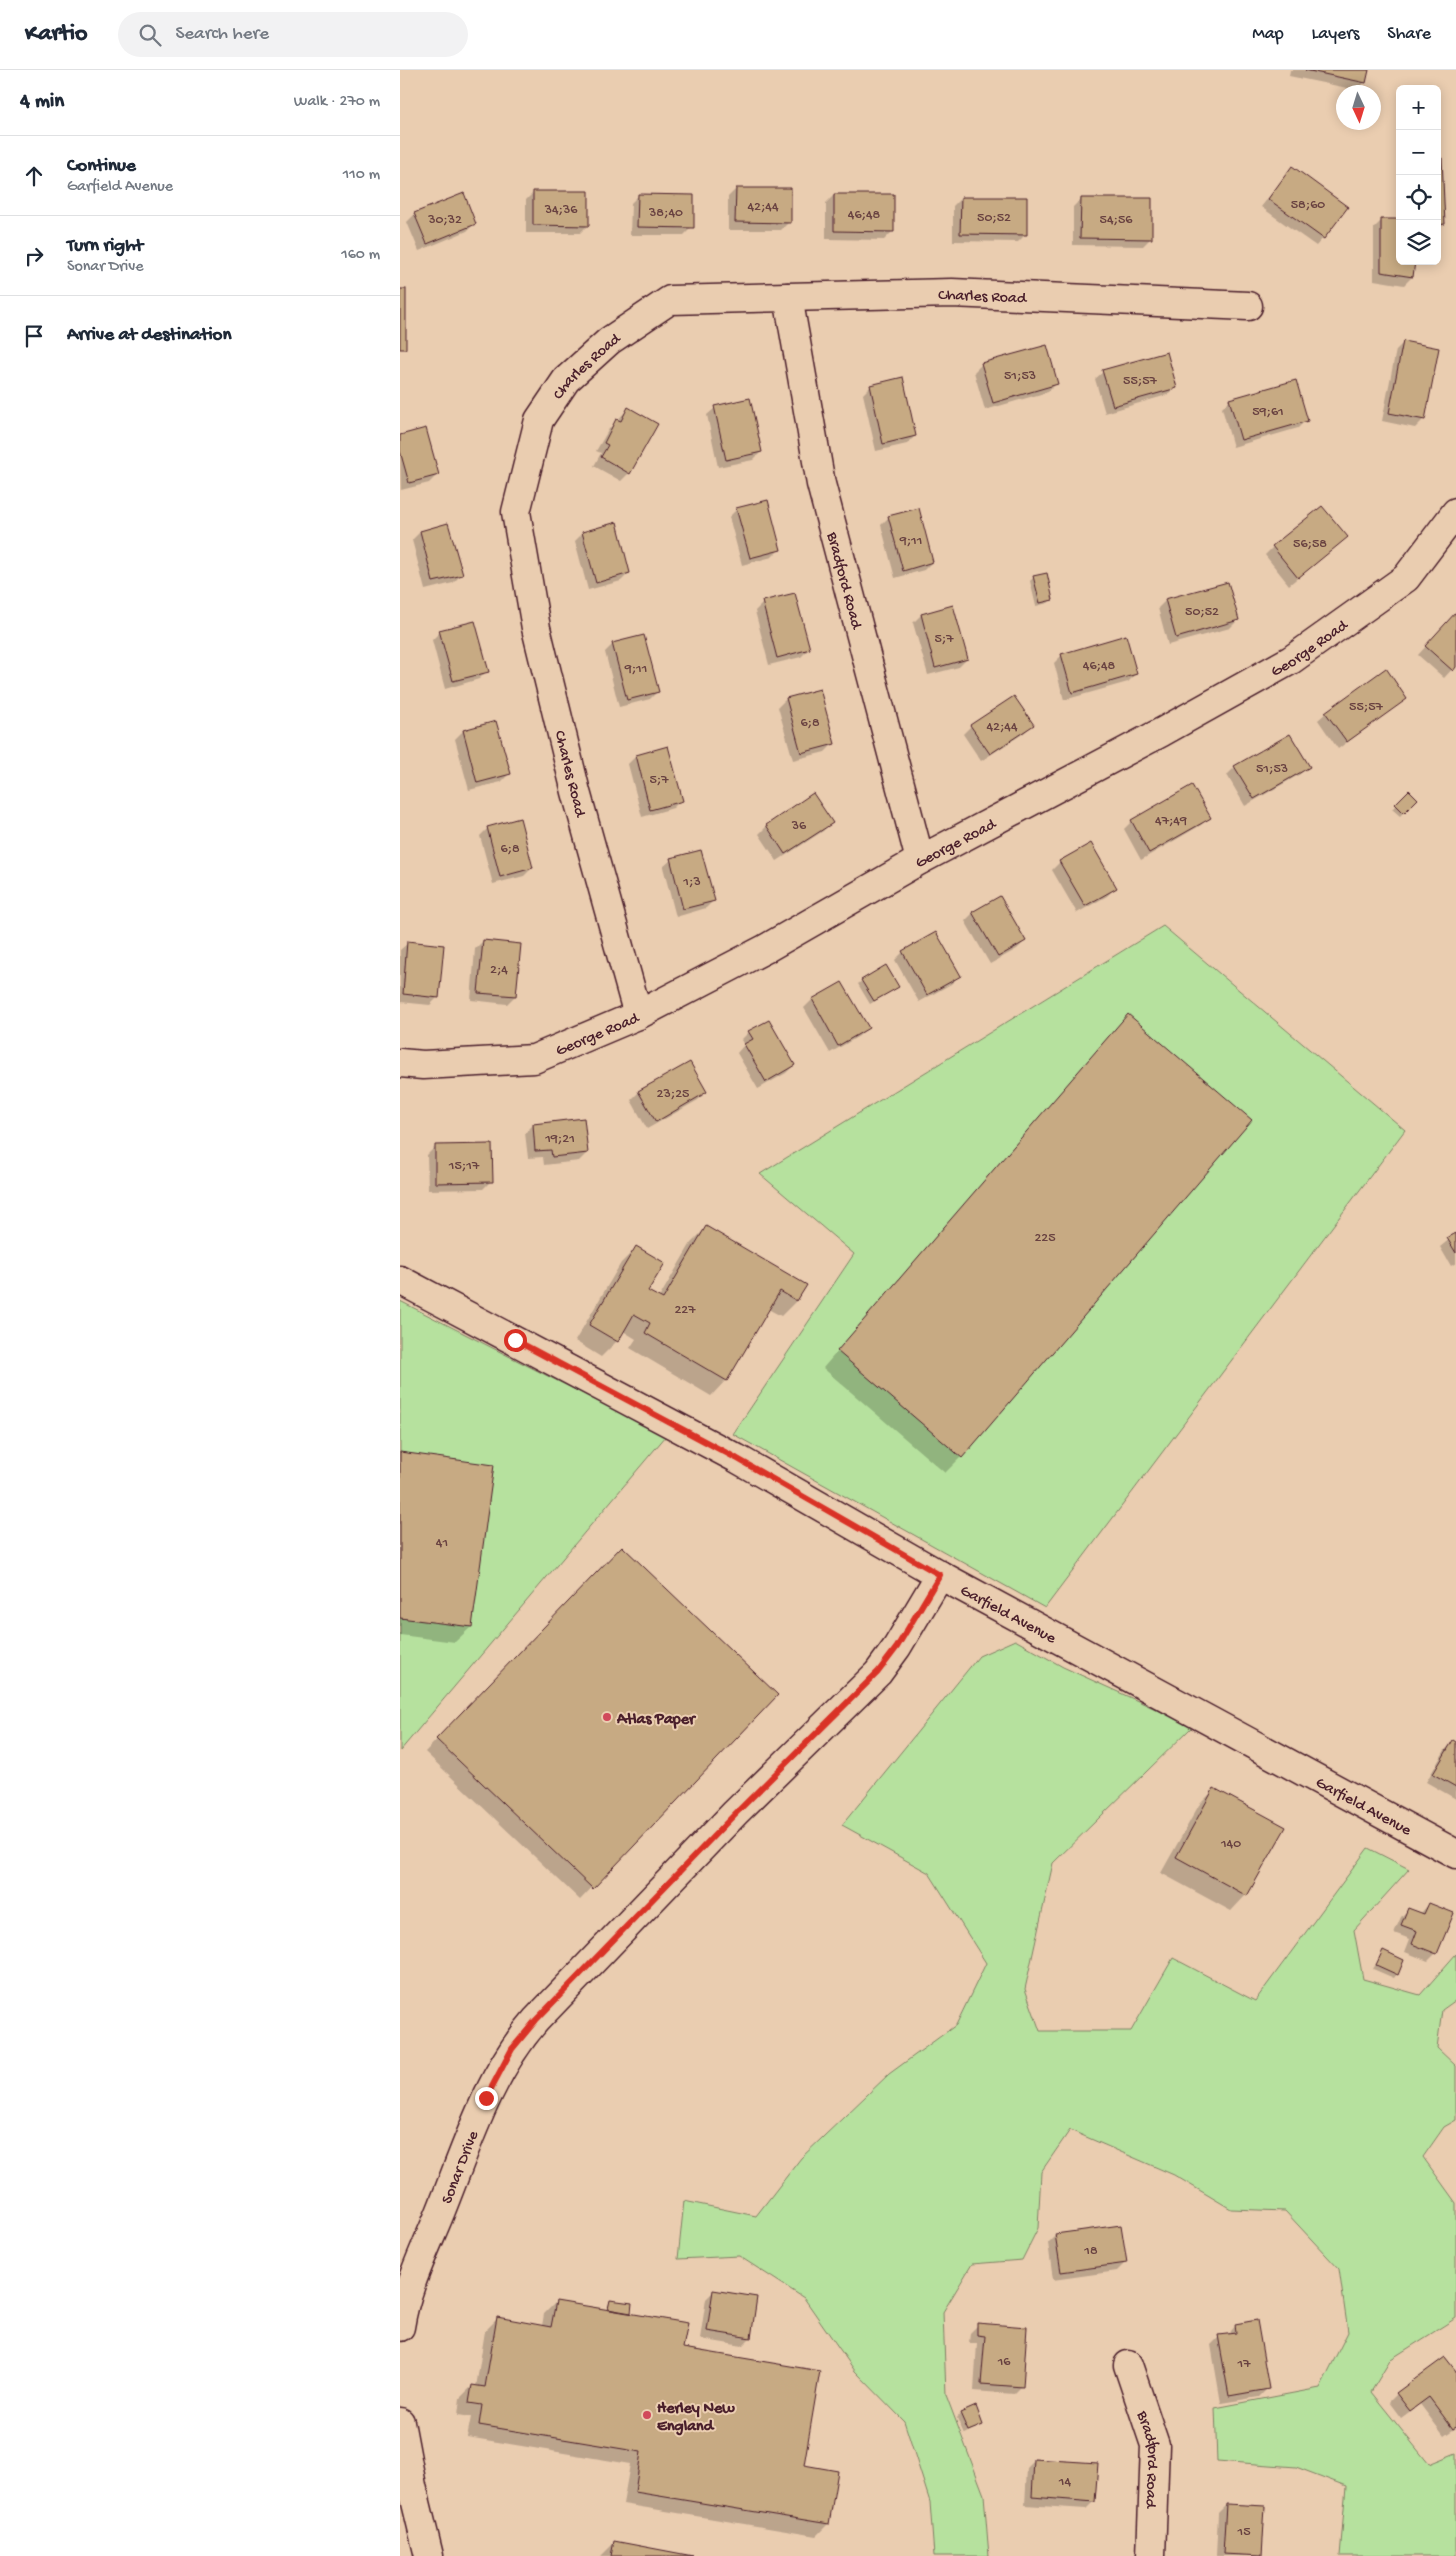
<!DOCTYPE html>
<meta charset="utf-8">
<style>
body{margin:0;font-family:"Gochi Hand",sans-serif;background:#f2f2f3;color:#1f2937}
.controls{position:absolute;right:15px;top:15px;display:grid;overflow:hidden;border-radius:8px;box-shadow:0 2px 12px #0003}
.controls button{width:45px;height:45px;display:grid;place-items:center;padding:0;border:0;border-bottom:1px solid #e0e1e3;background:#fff;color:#1f2937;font:25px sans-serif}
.compass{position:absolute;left:936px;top:15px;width:45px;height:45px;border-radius:50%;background:#fff;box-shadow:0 2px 12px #0003;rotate:176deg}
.stop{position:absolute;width:15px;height:15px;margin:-11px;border:4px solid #d93025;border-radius:50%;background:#fff}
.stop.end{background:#d93025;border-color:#fff;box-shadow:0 1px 5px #0008}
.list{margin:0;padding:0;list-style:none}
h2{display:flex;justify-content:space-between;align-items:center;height:65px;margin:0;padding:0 20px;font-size:21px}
h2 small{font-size:16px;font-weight:400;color:#747a83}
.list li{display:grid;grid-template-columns:32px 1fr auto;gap:15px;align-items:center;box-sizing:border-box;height:80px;padding:0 20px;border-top:1px solid #e0e1e3}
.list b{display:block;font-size:19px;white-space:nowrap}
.list p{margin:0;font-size:16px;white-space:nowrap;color:#747a83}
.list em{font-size:16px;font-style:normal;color:#747a83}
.icon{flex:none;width:28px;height:28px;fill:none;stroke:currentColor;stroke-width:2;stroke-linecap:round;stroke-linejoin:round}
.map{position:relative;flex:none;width:1056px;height:2486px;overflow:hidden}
header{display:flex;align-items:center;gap:30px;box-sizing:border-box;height:70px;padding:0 25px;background:#fff;border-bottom:1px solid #e0e1e3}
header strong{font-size:24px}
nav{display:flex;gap:28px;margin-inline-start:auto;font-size:18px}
.search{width:350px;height:45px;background:#f2f2f3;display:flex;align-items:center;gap:12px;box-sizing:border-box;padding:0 18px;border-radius:28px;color:#747a83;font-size:19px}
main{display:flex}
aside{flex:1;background:#fff}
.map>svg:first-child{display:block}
.green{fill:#b6e19e;stroke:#808064}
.shadow{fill:#0003}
.building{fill:#c7aa83;stroke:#4a1f2b}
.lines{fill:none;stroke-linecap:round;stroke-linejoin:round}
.minor-casing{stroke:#4a1f2b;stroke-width:31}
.minor{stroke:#eacdb0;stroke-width:28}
.route{stroke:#d93025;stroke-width:6}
.poi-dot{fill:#d1495b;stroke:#eacdb0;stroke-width:2}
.labels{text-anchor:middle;stroke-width:4;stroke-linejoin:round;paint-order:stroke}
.number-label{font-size:14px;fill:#694241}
.street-label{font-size:16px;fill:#4a1f2b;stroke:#eacdb0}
.poi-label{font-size:16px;font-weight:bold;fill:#4a1f2b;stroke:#eacdb0;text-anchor:start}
</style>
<header>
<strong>Kartio</strong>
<div class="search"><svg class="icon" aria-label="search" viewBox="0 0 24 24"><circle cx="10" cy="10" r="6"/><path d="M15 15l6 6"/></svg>Search here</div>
<nav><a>Map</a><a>Layers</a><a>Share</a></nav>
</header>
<main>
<aside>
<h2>4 min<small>Walk · 270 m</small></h2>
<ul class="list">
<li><svg class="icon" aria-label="ahead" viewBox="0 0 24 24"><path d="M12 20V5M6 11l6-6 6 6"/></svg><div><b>Continue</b><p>Garfield Avenue</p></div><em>110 m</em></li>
<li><svg class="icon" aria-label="right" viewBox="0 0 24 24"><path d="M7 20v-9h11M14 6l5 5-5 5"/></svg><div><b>Turn right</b><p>Sonar Drive</p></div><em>160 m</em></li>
<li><svg class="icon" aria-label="arrive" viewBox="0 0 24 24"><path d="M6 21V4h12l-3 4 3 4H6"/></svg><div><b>Arrive at destination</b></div></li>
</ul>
</aside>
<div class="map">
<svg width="1056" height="2486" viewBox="0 0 1056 2486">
<rect width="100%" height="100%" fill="#eacdb0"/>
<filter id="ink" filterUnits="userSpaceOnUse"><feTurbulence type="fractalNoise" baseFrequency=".02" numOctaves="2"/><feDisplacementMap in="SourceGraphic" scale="10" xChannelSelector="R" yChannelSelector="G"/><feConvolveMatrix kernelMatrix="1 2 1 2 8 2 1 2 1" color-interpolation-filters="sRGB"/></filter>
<g filter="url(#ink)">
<g class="green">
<path d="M763,856L1005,1060L645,1538L333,1364L454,1184L360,1104Z"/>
<path d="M0,1231L266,1366L0,1681Z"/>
<path d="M615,1570L663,1597L793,1656L653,1793L625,1919L640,1961H731L773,1888L855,1931L968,1778L1009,1799L954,1860L963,1909L1020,1925L1056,1884V1930L1042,1940L1037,1978L1056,1996V2050L1044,2057L1023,2087L1056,2133V2248L991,2289L971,2322L1029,2394L1056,2383V2486H940L946,2416L896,2397L817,2391L815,2338L920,2318L948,2262L939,2199L885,2141L831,2139L774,2105L670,2060L641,2102L638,2158L622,2190L572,2194L543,2242L546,2325L584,2425L589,2486H534L530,2432L504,2351L455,2301L404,2228L339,2186L278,2189L284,2131L356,2146L401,2088L489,2004L556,1955L586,1893L529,1803L442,1755L579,1586Z"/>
</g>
<g class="shadow">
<path d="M890,0H967L965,12L957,20L889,6Z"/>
<path d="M1037,90L1044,154L1037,160Z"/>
<path d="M892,98L923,168L916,176L861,137Z"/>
<path d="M1000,98V133L998,99Z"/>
<path d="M336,119L389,152L381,160H328V127Z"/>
<path d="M134,122L188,155L180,163H126V130Z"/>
<path d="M239,125L292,157L284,165H230L231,133Z"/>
<path d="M434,125L492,162L484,170L426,169V133Z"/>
<path d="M561,128L626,164L618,172L553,171V136Z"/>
<path d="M681,129L751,168L743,176L673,175V137Z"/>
<path d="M15,144L75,153L67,161L19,181L7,152Z"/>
<path d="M982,150H998L1000,191L1012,207L1004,215L974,210V158Z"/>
<path d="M1004,272L1038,279L1023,350L1015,358L982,351L996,280Z"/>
<path d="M582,294L656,314L648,322L585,340L574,302Z"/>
<path d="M703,302L775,317L767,325L705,343L695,309Z"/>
<path d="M471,316L515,366L507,374L476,381L463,324Z"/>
<path d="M830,330L906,350L898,358L833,377L822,338Z"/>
<path d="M315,338L361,382L353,390L318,397L307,345Z"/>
<path d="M228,339L229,403L221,411L194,396L201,383L196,381L209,359Z"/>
<path d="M0,367L37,405L29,413L1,420Z"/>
<path d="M337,439L380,479L372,487L342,495L329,447Z"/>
<path d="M489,447L532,492L524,500L495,508L481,455Z"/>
<path d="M48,455L61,505L53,513L25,520L12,470L20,462Z"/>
<path d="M183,463L229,503L221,511L188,520L175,471Z"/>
<path d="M938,475L889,515L865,485L873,477Z"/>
<path d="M634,507L652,529L648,533L636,536L630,511Z"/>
<path d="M766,530L838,550L830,558L768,575L758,538Z"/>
<path d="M363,533L409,579L401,587L369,595L355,541Z"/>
<path d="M1056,543V595L1044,608L1018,585Z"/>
<path d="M521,545L567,589L559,597L528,605L513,553Z"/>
<path d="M40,562L87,601L79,609L45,619L32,570Z"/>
<path d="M213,574L258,621L250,629L219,637L205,582Z"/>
<path d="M662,585L736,604L728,612L664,630L654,593Z"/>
<path d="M1006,628L938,679L918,650L926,643Z"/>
<path d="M386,629L433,674L425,682L393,690L378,637Z"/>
<path d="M95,653L109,704L101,712L69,720L55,669L63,661Z"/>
<path d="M632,655L624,663L581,691L563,664L571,656Z"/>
<path d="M267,678L281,730L273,738L242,747L228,694L236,686Z"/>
<path d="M908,696L900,704L845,736L827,705L835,697Z"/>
<path d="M1009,722L1016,729L1000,746L992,739Z"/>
<path d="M809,747L801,755L741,790L724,759L732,751Z"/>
<path d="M431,753L423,761L377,791L359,764L367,756Z"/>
<path d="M88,758L132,798L124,806L93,814L80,766Z"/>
<path d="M271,790L314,830L306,838L276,847L263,797Z"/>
<path d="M660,792L715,818L707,826L677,843L652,800Z"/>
<path d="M573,843L625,871L617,879L590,894L565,851Z"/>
<path d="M535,864L559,906L551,914L519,932L495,890L503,882Z"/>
<path d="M83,871L115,926L107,934L71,930L75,879Z"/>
<path d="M8,873L38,927L30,935L0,932V880Z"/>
<path d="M462,911L498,917L470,934L458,914Z"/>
<path d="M441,913L467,958L459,966L430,983L404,938L412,930Z"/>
<path d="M728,945L561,1387L545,1403L423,1298Z"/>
<path d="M349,962L394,995L386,1003L358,1019L337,983L344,975L341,970Z"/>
<path d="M239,1022H306L298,1030L247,1059L231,1030Z"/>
<path d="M133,1055L187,1083L179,1091L144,1095L143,1087L128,1088L125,1063Z"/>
<path d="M35,1077L91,1111L83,1119L28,1120L27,1085Z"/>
<path d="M306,1158L405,1215L396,1231L381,1246L368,1239L326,1310L311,1326L230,1278L236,1269L223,1261L217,1271L201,1287L175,1271L221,1193L236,1178L247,1221L259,1228L291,1173Z"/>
<path d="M1056,1164V1193L1051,1196L1040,1177Z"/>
<path d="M0,1383L93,1396L71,1557L55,1572L0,1565Z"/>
<path d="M210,1490L376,1625L180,1830L25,1682Z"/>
<path d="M1053,1672L1056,1674V1729L1026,1712L1045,1680Z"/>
<path d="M814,1720L846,1825L831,1841L761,1803L799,1735Z"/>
<path d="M1029,1834L1036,1883L1028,1891L1005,1882L1010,1869L994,1863L1001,1847L1009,1839L1020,1844Z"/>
<path d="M983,1882L997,1904L994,1908L973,1899Z"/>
<path d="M656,2165L725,2193L717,2201L653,2210L648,2173Z"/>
<path d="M314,2221L350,2268L342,2276L300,2269L306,2229Z"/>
<path d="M210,2231L282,2279L403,2396L428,2454L416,2466L223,2434L230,2394L67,2367L71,2347L58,2345L60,2328L72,2316L76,2317L85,2261L97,2249L142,2256L144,2244L156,2232L206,2240Z"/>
<path d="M578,2255L622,2316L614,2324L574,2321L577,2273H569L570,2263Z"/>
<path d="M835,2256L867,2319L859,2327L821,2333L811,2275L819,2267L828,2265Z"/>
<path d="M1056,2303V2358L1044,2366L1020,2334L1001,2348L989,2332L997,2324Z"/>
<path d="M560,2344L582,2355L564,2364L557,2348Z"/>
<path d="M635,2390L694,2431L686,2439L625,2435L627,2398Z"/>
<path d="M826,2435L861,2485L860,2486H816L818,2443Z"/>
<path d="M214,2473L286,2486H201Z"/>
</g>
<g class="building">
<path d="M905,0H969L966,13Z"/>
<path d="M1042,88L1045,154L1037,155V89Z"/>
<path d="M892,96L948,137L924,169L868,129Z"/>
<path d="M336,118H391V153L335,152Z"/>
<path d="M133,121H189V156L133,155Z"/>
<path d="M64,123L76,154L27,174L14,143Z"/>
<path d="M238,124L294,125V158L237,157Z"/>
<path d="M434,124H494V162L434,161Z"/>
<path d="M561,127H627V165L560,164Z"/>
<path d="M681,128H752V169L680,168Z"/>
<path d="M981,149H999L1000,191H1015L1013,207L981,202Z"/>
<rect x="0" y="219" width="6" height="60"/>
<path d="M1003,271L1039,278L1025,350L989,343Z"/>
<path d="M647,275L658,314L593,333L581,293Z"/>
<path d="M767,282L777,318L713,336L702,300Z"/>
<path d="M503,307L516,366L483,374L470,315Z"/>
<path d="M896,310L908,351L841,370L829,329Z"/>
<path d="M350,328L362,382L326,390L314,336Z"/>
<path d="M228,337L258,354L230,404L201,387L208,375L204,373L216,349L221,351Z"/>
<path d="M26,358L39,405L9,413L0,381V365Z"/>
<path d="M368,430L381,480L350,488L336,438Z"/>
<path d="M922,436L948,467L898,508L872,476Z"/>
<path d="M519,438L533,492L503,501L488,446Z"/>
<path d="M217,452L230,503L196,513L182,462Z"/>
<path d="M48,453L63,505L33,512L20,461Z"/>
<path d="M647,503L653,530L640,533L633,506Z"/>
<path d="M828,512L839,550L776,568L765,529Z"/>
<path d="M395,523L410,579L377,588L362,531Z"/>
<path d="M553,535L568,589L535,598L521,544Z"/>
<path d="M1056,542V597L1053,601L1025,576Z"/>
<path d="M75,551L89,602L53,611L39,560Z"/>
<path d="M244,565L259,622L227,630L212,573Z"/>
<path d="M726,565L737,604L672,623L661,584Z"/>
<path d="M986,598L1007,629L947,672L925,642Z"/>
<path d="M420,619L435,674L401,683L386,628Z"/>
<path d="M614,626L634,655L590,684L570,655Z"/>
<path d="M96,651L111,704L77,713L63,660Z"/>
<path d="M890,664L910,697L854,729L834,696Z"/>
<path d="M268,676L283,731L250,740L236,685Z"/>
<path d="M792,715L811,748L749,783L731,750Z"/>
<path d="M1009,720L1018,729L1004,743L995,734Z"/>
<path d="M413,723L433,753L385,784L366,755Z"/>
<path d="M120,748L133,798L100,807L87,757Z"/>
<path d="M691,773L717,818L685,836L659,791Z"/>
<path d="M301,780L315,831L283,839L270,788Z"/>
<path d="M600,826L626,871L598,887L572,842Z"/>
<path d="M536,862L561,906L527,925L502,881Z"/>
<path d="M83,870L121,874L116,926L78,923Z"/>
<path d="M7,871L44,875L39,928L3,924Z"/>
<path d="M486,895L499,917L474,931L461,910Z"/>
<path d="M442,912L469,958L438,976L412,929Z"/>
<path d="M728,944L852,1050L562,1388L437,1281Z"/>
<path d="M369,950L395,995L366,1012L344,974L353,969L348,961Z"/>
<path d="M290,992L307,1022L256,1052L238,1021Z"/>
<path d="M184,1048L188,1083L152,1087L151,1080L135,1081L133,1054Z"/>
<path d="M92,1074L93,1112L35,1113V1075Z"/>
<path d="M306,1156L407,1215L397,1231L380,1221L327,1311L245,1263L250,1253L234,1244L218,1272L189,1255L236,1176L265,1193L248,1221L263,1229Z"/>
<path d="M1056,1163V1183L1047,1168Z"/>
<path d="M0,1382L94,1395L72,1557L0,1548Z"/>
<path d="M222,1476L378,1625L193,1819L36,1669Z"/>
<path d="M1053,1670L1056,1672V1717L1033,1704Z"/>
<path d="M814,1718L886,1757L847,1826L776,1787Z"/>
<path d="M1029,1833L1054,1843L1037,1884L1012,1874L1017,1861L1001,1855L1008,1838L1024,1844Z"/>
<path d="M983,1880L1004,1890L998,1905L976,1895Z"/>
<path d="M721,2155L727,2193L661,2202L655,2164Z"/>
<path d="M313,2220L357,2227L351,2268L307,2261Z"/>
<path d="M210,2230L232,2233L231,2243L208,2239Z"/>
<path d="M156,2231L288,2253L283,2278L420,2301L404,2395L438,2401L429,2454L235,2422L241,2382L79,2355L82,2335L69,2333L72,2315L85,2317L97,2247L151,2257Z"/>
<path d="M857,2250L869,2319L829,2326L818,2265L836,2263L835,2254Z"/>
<path d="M577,2253L627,2257L623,2317L581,2314L585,2266L577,2265Z"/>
<path d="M1045,2287L1056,2301V2357L1053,2359L1029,2327L1010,2341L996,2323Z"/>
<path d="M576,2336L583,2355L568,2361L560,2343Z"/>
<path d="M634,2389L698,2393L695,2432L632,2427Z"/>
<path d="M826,2434L865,2436L862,2486L823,2484Z"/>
<path d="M214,2471L293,2486H211Z"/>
</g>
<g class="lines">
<g class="minor-casing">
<g id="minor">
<path id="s1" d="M388,227L421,414L520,790"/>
<path id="s2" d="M238,945L176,722L136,558L116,442L139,350L166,310L209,271L270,230L552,223L848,236"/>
<path id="s3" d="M0,993L23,995L134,989L238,945L365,879L520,790L762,662L891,590L1006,508L1056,442"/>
<path id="s4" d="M0,1210L336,1388L540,1505L1056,1784"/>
<path id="s5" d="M0,2257C6,2217 25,2180 40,2143C67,2076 88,2005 136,1950L335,1743L478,1603L497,1577L540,1505"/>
<path id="s6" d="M728,2295L755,2375L751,2486"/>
<path d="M0,2352L12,2416L29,2486"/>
</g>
</g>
<use href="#minor" class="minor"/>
</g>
</g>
<g class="lines" filter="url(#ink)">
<path class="route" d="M86,2028L112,1979L136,1950L335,1744L478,1602L497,1577L540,1505L336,1388L115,1270"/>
</g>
<g class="poi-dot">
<circle cx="207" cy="1647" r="5"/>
<circle cx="247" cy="2345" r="5"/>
</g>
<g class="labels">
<g class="number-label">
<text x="908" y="138">58;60</text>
<text x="363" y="140">42;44</text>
<text x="161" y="143">34;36</text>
<text x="266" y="146">38;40</text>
<text x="464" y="148">46;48</text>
<text x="594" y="151">50;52</text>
<text x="45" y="153">30;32</text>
<text x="716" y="153">54;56</text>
<text x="620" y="309">51;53</text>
<text x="740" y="314">55;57</text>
<text x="868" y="345">59;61</text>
<text x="511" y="474">9;11</text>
<text x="910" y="477">56;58</text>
<text x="802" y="545">50;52</text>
<text x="544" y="572">5;7</text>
<text x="699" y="599">46;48</text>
<text x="236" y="602">9;11</text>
<text x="966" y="640">55;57</text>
<text x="410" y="656">6;8</text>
<text x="602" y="660">42;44</text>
<text x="872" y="702">51;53</text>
<text x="259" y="713">5;7</text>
<text x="771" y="754">47;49</text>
<text x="399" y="759">36</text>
<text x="110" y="782">6;8</text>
<text x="292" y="815">1;3</text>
<text x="99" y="903">2;4</text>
<text x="273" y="1027">23;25</text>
<text x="160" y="1072">19;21</text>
<text x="64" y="1099">15;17</text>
<text x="645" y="1171">225</text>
<text x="285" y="1243">227</text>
<text x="42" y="1476">41</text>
<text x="831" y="1777">140</text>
<text x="691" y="2184">18</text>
<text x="604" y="2295">16</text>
<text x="844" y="2297">17</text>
<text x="665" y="2415">14</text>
<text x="844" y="2465">15</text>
</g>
<g class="street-label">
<text dy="6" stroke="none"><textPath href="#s2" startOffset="1105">Charles Road</textPath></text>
<text dy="6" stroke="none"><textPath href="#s2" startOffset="685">Charles Road</textPath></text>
<text dy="6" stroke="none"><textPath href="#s1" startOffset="289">Bradford Road</textPath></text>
<text dy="6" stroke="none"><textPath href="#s3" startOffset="1012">George Road</textPath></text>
<text transform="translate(172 703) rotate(76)" y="6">Charles Road</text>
<text dy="6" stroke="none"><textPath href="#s3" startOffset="608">George Road</textPath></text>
<text dy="6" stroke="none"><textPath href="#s3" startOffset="202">George Road</textPath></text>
<text dy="6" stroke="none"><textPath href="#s4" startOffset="694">Garfield Avenue</textPath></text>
<text dy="6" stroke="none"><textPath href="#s4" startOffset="1098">Garfield Avenue</textPath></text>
<text dy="6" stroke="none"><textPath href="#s5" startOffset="171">Sonar Drive</textPath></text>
<text dy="6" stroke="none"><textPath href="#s6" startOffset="98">Bradford Road</textPath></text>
</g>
<g class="poi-label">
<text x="217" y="1653">Atlas Paper</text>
<text x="257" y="2342">Herley New<tspan x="257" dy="18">England</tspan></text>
</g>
</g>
</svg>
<div class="controls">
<button>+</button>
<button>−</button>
<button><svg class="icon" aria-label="locate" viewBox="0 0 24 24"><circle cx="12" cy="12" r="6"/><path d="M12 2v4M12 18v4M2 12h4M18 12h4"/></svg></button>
<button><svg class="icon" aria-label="layers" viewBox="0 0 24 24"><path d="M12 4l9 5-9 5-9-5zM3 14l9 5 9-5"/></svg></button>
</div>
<svg class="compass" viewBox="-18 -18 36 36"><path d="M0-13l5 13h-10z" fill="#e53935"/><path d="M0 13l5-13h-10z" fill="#747a83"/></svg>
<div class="stop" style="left:115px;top:1270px"></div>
<div class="stop end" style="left:86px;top:2028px"></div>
</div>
</main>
